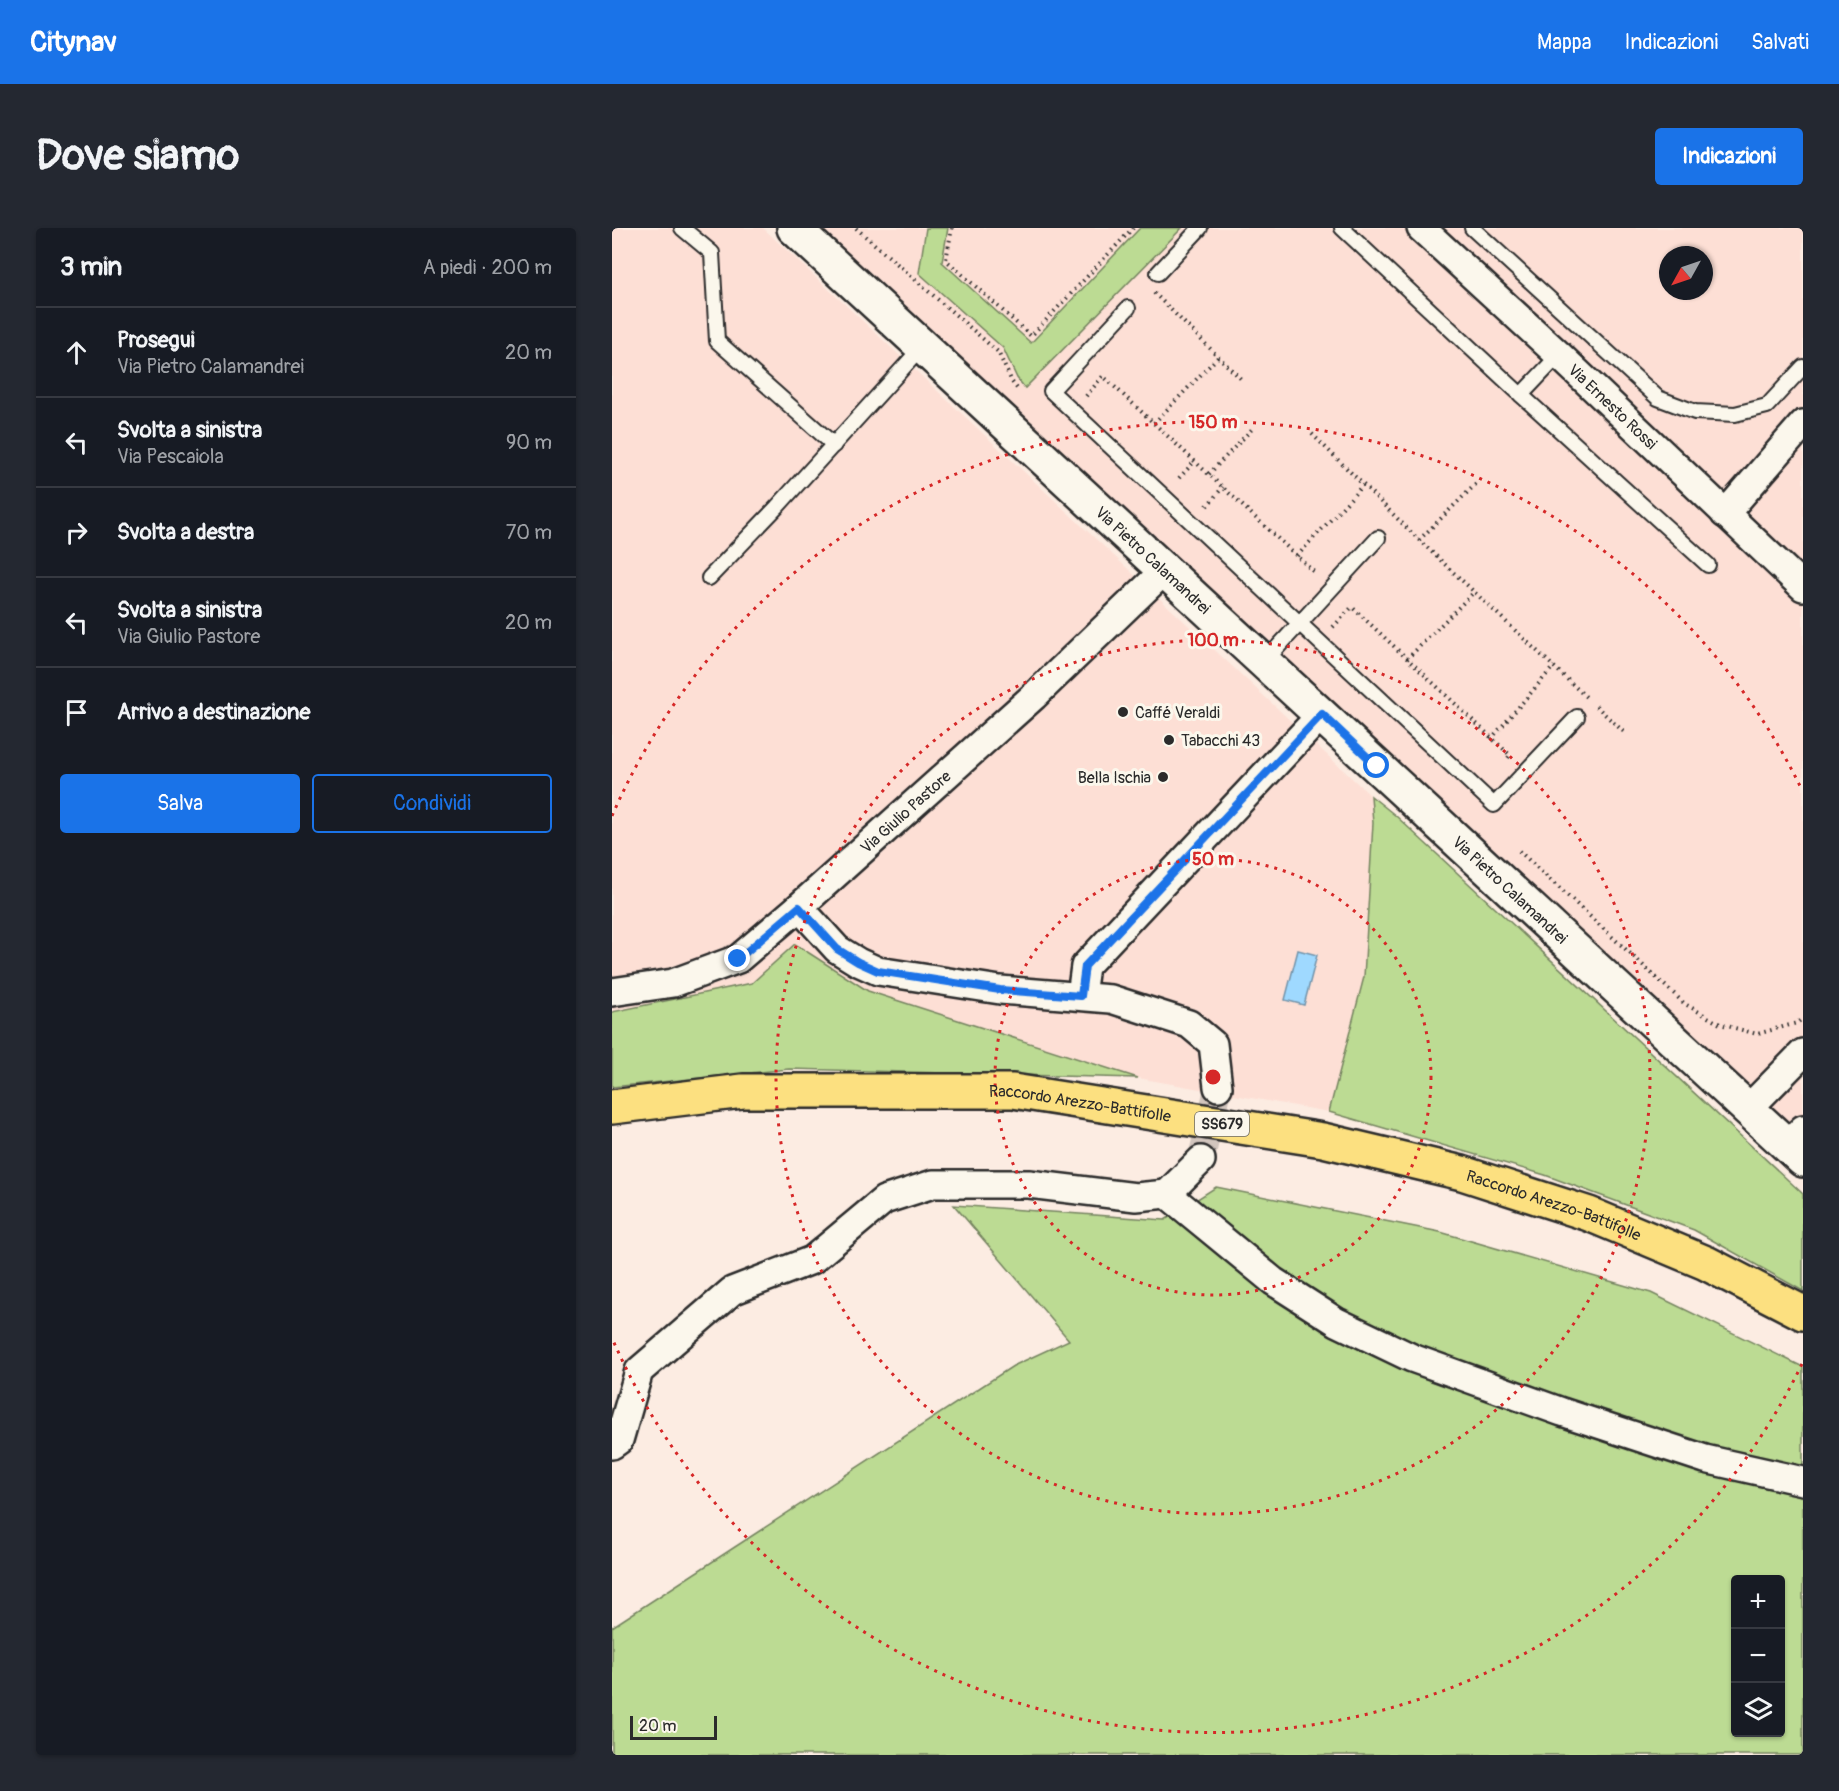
<!DOCTYPE html>
<html lang="it">
<meta charset="utf-8">
<style>
body{margin:0;font-family:Pangolin,sans-serif;background:#242831;color:#f1f3f6}
.controls{position:absolute;right:18px;bottom:18px;display:grid;overflow:hidden;border-radius:6px;box-shadow:0 2px 4px #0004}
.controls button{width:54px;height:54px;display:grid;place-items:center;padding:0;border:0;border-bottom:2px solid #363941;background:#171b24;color:#f1f3f6;font:30px sans-serif}
.compass{position:absolute;left:1047px;top:18px;width:54px;height:54px;border-radius:50%;background:#171b24;box-shadow:0 2px 4px #0004;rotate:230deg}
.scale{position:absolute;left:18px;bottom:15px;width:87px;box-sizing:border-box;padding-left:6px;border:3px solid #2b2b2b;border-top:0;font-size:16px;line-height:21px;white-space:nowrap;color:#2b2b2b;-webkit-text-stroke:4px #fbf7ec;paint-order:stroke}
.stop{position:absolute;width:18px;height:18px;margin:-14px;border:4px solid #1a73e8;border-radius:50%;background:#fff}
.stop.end{background:#1a73e8;border-color:#fff;box-shadow:0 2px 6px #0008}
.list{margin:0;padding:0;list-style:none}
h2{display:flex;justify-content:space-between;align-items:center;height:78px;margin:0;padding:0 24px;font-size:26px}
h2 small{font-size:20px;font-weight:400;color:#9ea1a6}
.list li{display:grid;grid-template-columns:39px 1fr auto;gap:18px;align-items:center;box-sizing:border-box;height:90px;padding:0 24px;border-top:2px solid #363941}
.list b{display:block;font-size:22px;white-space:nowrap}
.list p{margin:0;font-size:20px;white-space:nowrap;color:#9ea1a6}
.list em{font-size:20px;font-style:normal;color:#9ea1a6}
.actions{display:flex;gap:12px;padding:18px 24px}
.actions a{flex:1;padding:14px 0;border:2px solid #1a73e8;border-radius:6px;text-align:center;font-size:21px;color:#1a73e8}
.actions .main{background:#1a73e8;color:#fff}
.icon{flex:none;width:33px;height:33px;fill:none;stroke:currentColor;stroke-width:2;stroke-linecap:round;stroke-linejoin:round}
.map{position:relative;flex:none;width:1191px;height:1527px;overflow:hidden;border-radius:6px}
header{display:flex;align-items:center;gap:36px;box-sizing:border-box;height:84px;padding:0 30px;background:#1a73e8;color:#fff}
header strong{font-size:28px}
nav{display:flex;gap:33px;margin-inline-start:auto;font-size:21px}
.intro{display:flex;align-items:center;justify-content:space-between;box-sizing:border-box;height:144px;padding:0 36px}
h1{margin:0;font-size:42px}
.button{padding:15px 27px;border-radius:6px;background:#1a73e8;color:#fff;font-size:21px;font-weight:700}
main{display:flex;gap:36px;padding:0 36px}
aside{flex:1;background:#171b24;border-radius:6px;box-shadow:0 2px 4px #0004}
.map>svg:first-child{display:block}
.built{fill:#fddfd5;fill-rule:evenodd}
.green{fill:#bcdb93;stroke:#74835f;stroke-width:1.5;fill-rule:evenodd}
.water{fill:#9fd9ff;stroke:#7193aa;stroke-width:1.5}
.lines{fill:none;stroke-linecap:round;stroke-linejoin:round}
.street-tunnel{stroke:#d2c5bd;stroke-width:27;stroke-dasharray:27 14;stroke-linecap:butt}
.lane-casing{stroke:#2b2b2b;stroke-width:18}
.street-casing{stroke:#2b2b2b;stroke-width:32}
.secondary-casing{stroke:#2b2b2b;stroke-width:38}
.primary-casing{stroke:#2b2b2b;stroke-width:38}
.path{stroke:#2b2b2b;stroke-width:4;stroke-dasharray:1.5 4.5;stroke-linecap:butt}
.lane{stroke:#fbf7ec;stroke-width:14}
.street{stroke:#fbf7ec;stroke-width:27}
.secondary{stroke:#fbf7ec;stroke-width:33}
.primary{stroke:#fce080;stroke-width:33}
.route{stroke:#1a73e8;stroke-width:8}
.ring{fill:none;stroke:#d62828;stroke-width:3;stroke-dasharray:3 6}
.poi-dot{fill:#2b2b2b;stroke:#fbf7ec;stroke-width:2}
.labels{text-anchor:middle;stroke-width:6;stroke-linejoin:round;paint-order:stroke}
.shield{fill:#fbf7ec;stroke:#696865;stroke-width:1.5}
.shield-label{font-size:15px;font-weight:bold;fill:#2b2b2b}
.street-label{font-size:16px;fill:#2b2b2b;stroke:#fbf7ec}
.poi-label{font-size:16px;fill:#2b2b2b;stroke:#fbf7ec;text-anchor:start}
.centre{fill:#d62828;stroke:#fbf7ec;stroke-width:3}
.ring-label{font-size:18px;text-anchor:middle;font-weight:bold;fill:#d62828;stroke:#fbf7ec;stroke-width:6;stroke-linejoin:round;paint-order:stroke}
</style>
<header>
<strong>Citynav</strong>
<nav><a>Mappa</a><a>Indicazioni</a><a>Salvati</a></nav>
</header>
<div class="intro"><h1>Dove siamo</h1><a class="button">Indicazioni</a></div>
<main>
<aside>
<h2>3 min<small>A piedi · 200 m</small></h2>
<ul class="list">
<li><svg class="icon" aria-label="ahead" viewBox="0 0 24 24"><path d="M12 20V5M6 11l6-6 6 6"/></svg><div><b>Prosegui</b><p>Via Pietro Calamandrei</p></div><em>20 m</em></li>
<li><svg class="icon" aria-label="left" viewBox="0 0 24 24"><path d="M17 20v-9H6M10 6l-5 5 5 5"/></svg><div><b>Svolta a sinistra</b><p>Via Pescaiola</p></div><em>90 m</em></li>
<li><svg class="icon" aria-label="right" viewBox="0 0 24 24"><path d="M7 20v-9h11M14 6l5 5-5 5"/></svg><div><b>Svolta a destra</b></div><em>70 m</em></li>
<li><svg class="icon" aria-label="left" viewBox="0 0 24 24"><path d="M17 20v-9H6M10 6l-5 5 5 5"/></svg><div><b>Svolta a sinistra</b><p>Via Giulio Pastore</p></div><em>20 m</em></li>
<li><svg class="icon" aria-label="arrive" viewBox="0 0 24 24"><path d="M6 21V4h12l-3 4 3 4H6"/></svg><div><b>Arrivo a destinazione</b></div></li>
</ul>
<div class="actions"><a class="main">Salva</a><a>Condividi</a></div>
</aside>
<div class="map">
<svg width="1191" height="1527" viewBox="0 0 1191 1527">
<rect width="100%" height="100%" fill="#fcece2"/>
<filter id="ink" filterUnits="userSpaceOnUse"><feTurbulence type="fractalNoise" baseFrequency=".0167" numOctaves="2"/><feDisplacementMap in="SourceGraphic" scale="12" xChannelSelector="R" yChannelSelector="G"/><feConvolveMatrix kernelMatrix="1 2 1 2 8 2 1 2 1" color-interpolation-filters="sRGB"/></filter>
<g filter="url(#ink)">
<g class="built">
<path d="M0,0H151L759,568L761,595L752,749L717,884L526,850L256,763L183,716L140,755L0,784Z"/>
<path d="M182,0H1191V932ZM1056,27H1092V63H1056Z"/>
</g>
<g class="green">
<path d="M314,0H336L330,34L419,115L528,0H570L413,160L405,150L391,120L307,45Z"/>
<path d="M759,568L784,588L1191,966V1063L1082,1002L933,947L717,884L752,749L761,595Z"/>
<path d="M183,716L256,763L526,850L177,841L0,859V784L140,755Z"/>
<path d="M604,959L828,1004L1039,1065L1191,1139V1527H0V1399L401,1138L457,1112L342,977L553,992ZM1124,1352H1168V1504H1124Z"/>
</g>
<path class="water" d="M686,722L705,727L692,777L673,772Z"/>
<g class="lines">
<path class="street-tunnel" d="M589,932L606,859"/>
<g class="lane-casing">
<g id="lane">
<path d="M70,0L100,25L105,113L222,217"/>
<path d="M730,0L909,167L947,127"/>
<path d="M860,0L1046,170L1083,184L1123,186L1155,178L1191,139"/>
<path d="M546,45L588,0"/>
<path d="M516,80L439,163L882,577L965,489"/>
<path d="M909,167L1096,337"/>
<path d="M97,350L165,279L310,119"/>
<path d="M653,433L766,310"/>
</g>
</g>
<g class="street-casing">
<g id="street">
<path id="s1" d="M809,0L947,127L1191,359"/>
<path d="M1113,286L1191,196"/>
<path d="M187,679L225,721L246,734L266,743L388,762L499,771L577,796L601,816L606,859"/>
<path id="s2" d="M0,764L61,755L126,731L187,679L422,468L553,342"/>
<path d="M469,768L473,738L710,486"/>
<path d="M1136,881L1191,825"/>
<path d="M1175,918L1191,901"/>
<path d="M589,932L555,966L661,1053L725,1094L800,1130L950,1184L1093,1231L1191,1253"/>
<path d="M0,1217L7,1212L27,1143L120,1063L200,1032L272,972L321,956H417L524,969L555,966"/>
</g>
</g>
<g class="secondary-casing">
<g id="secondary">
<path id="s3" d="M182,0L1191,932"/>
</g>
</g>
<g class="primary-casing">
<g id="primary">
<path id="s4" d="M0,879L131,863H401L711,912L850,945L977,986L1094,1035L1191,1085"/>
</g>
</g>
<g class="path">
<path d="M244,0L386,124L400,154L407,163"/>
<path d="M340,0L334,32L419,108L521,0"/>
<path d="M542,65L629,151"/>
<path d="M474,168L491,148L704,346"/>
<path d="M542,195L607,128"/>
<path d="M700,206L807,312L974,469"/>
<path d="M597,246L641,200"/>
<path d="M567,250L583,233"/>
<path d="M595,278L611,259"/>
<path d="M807,312L867,253"/>
<path d="M685,328L751,257"/>
<path d="M721,399L740,379L898,527L896,530"/>
<path d="M795,431L862,364"/>
<path d="M984,478L1014,506"/>
<path d="M879,511L942,438"/>
<path d="M907,623L1073,776L1108,796L1145,806L1185,795L1191,790"/>
</g>
<use href="#lane" class="lane"/>
<use href="#street" class="street"/>
<use href="#secondary" class="secondary"/>
<use href="#primary" class="primary"/>
</g>
</g>
<g class="lines" filter="url(#ink)">
<path class="route" d="M126,731L187,679L225,721L246,734L266,743L388,762L469,768L473,738L710,486L765,538"/>
</g>
<g class="ring">
<circle cx="601" cy="849" r="218"/>
<circle cx="601" cy="849" r="437"/>
<path d="M1190 1136A655 655 0 0 1 0 1110M0 588A655 655 0 0 1 1190 562"/>
</g>
<g class="poi-dot">
<circle cx="511" cy="484" r="6"/>
<circle cx="557" cy="512" r="6"/>
<circle cx="551" cy="549" r="6"/>
</g>
<g class="labels">
<rect class="shield" x="583" y="884" width="54" height="24" rx="4.5"/>
<g class="shield-label">
<text x="610" y="901">SS679</text>
</g>
<g class="street-label">
<text dy="6" stroke="none"><textPath href="#s1" startOffset="262">Via Ernesto Rossi</textPath></text>
<text dy="6" stroke="none"><textPath href="#s3" startOffset="489">Via Pietro Calamandrei</textPath></text>
<text dy="6" stroke="none"><textPath href="#s2" startOffset="354">Via Giulio Pastore</textPath></text>
<text dy="6" stroke="none"><textPath href="#s3" startOffset="975">Via Pietro Calamandrei</textPath></text>
<text dy="6" stroke="none"><textPath href="#s4" startOffset="470">Raccordo Arezzo-Battifolle</textPath></text>
<text dy="6" stroke="none"><textPath href="#s4" startOffset="956">Raccordo Arezzo-Battifolle</textPath></text>
</g>
<g class="poi-label">
<text x="523" y="490">Caffé Veraldi</text>
<text x="569" y="518">Tabacchi 43</text>
<text x="539" y="555" text-anchor="end">Bella Ischia</text>
</g>
</g>
<circle cx="601" cy="849" r="9" class="centre"/>
<g class="ring-label">
<text x="601" y="200">150 m</text>
<text x="601" y="418">100 m</text>
<text x="601" y="637">50 m</text>
</g>
</svg>
<div class="controls">
<button>+</button>
<button>−</button>
<button><svg class="icon" aria-label="layers" viewBox="0 0 24 24"><path d="M12 4l9 5-9 5-9-5zM3 14l9 5 9-5"/></svg></button>
</div>
<svg class="compass" viewBox="-18 -18 36 36"><path d="M0-13l5 13h-10z" fill="#e53935"/><path d="M0 13l5-13h-10z" fill="#9ea1a6"/></svg>
<div class="scale">20 m</div>
<div class="stop" style="left:765px;top:538px"></div>
<div class="stop end" style="left:126px;top:731px"></div>
</div>
</main>
